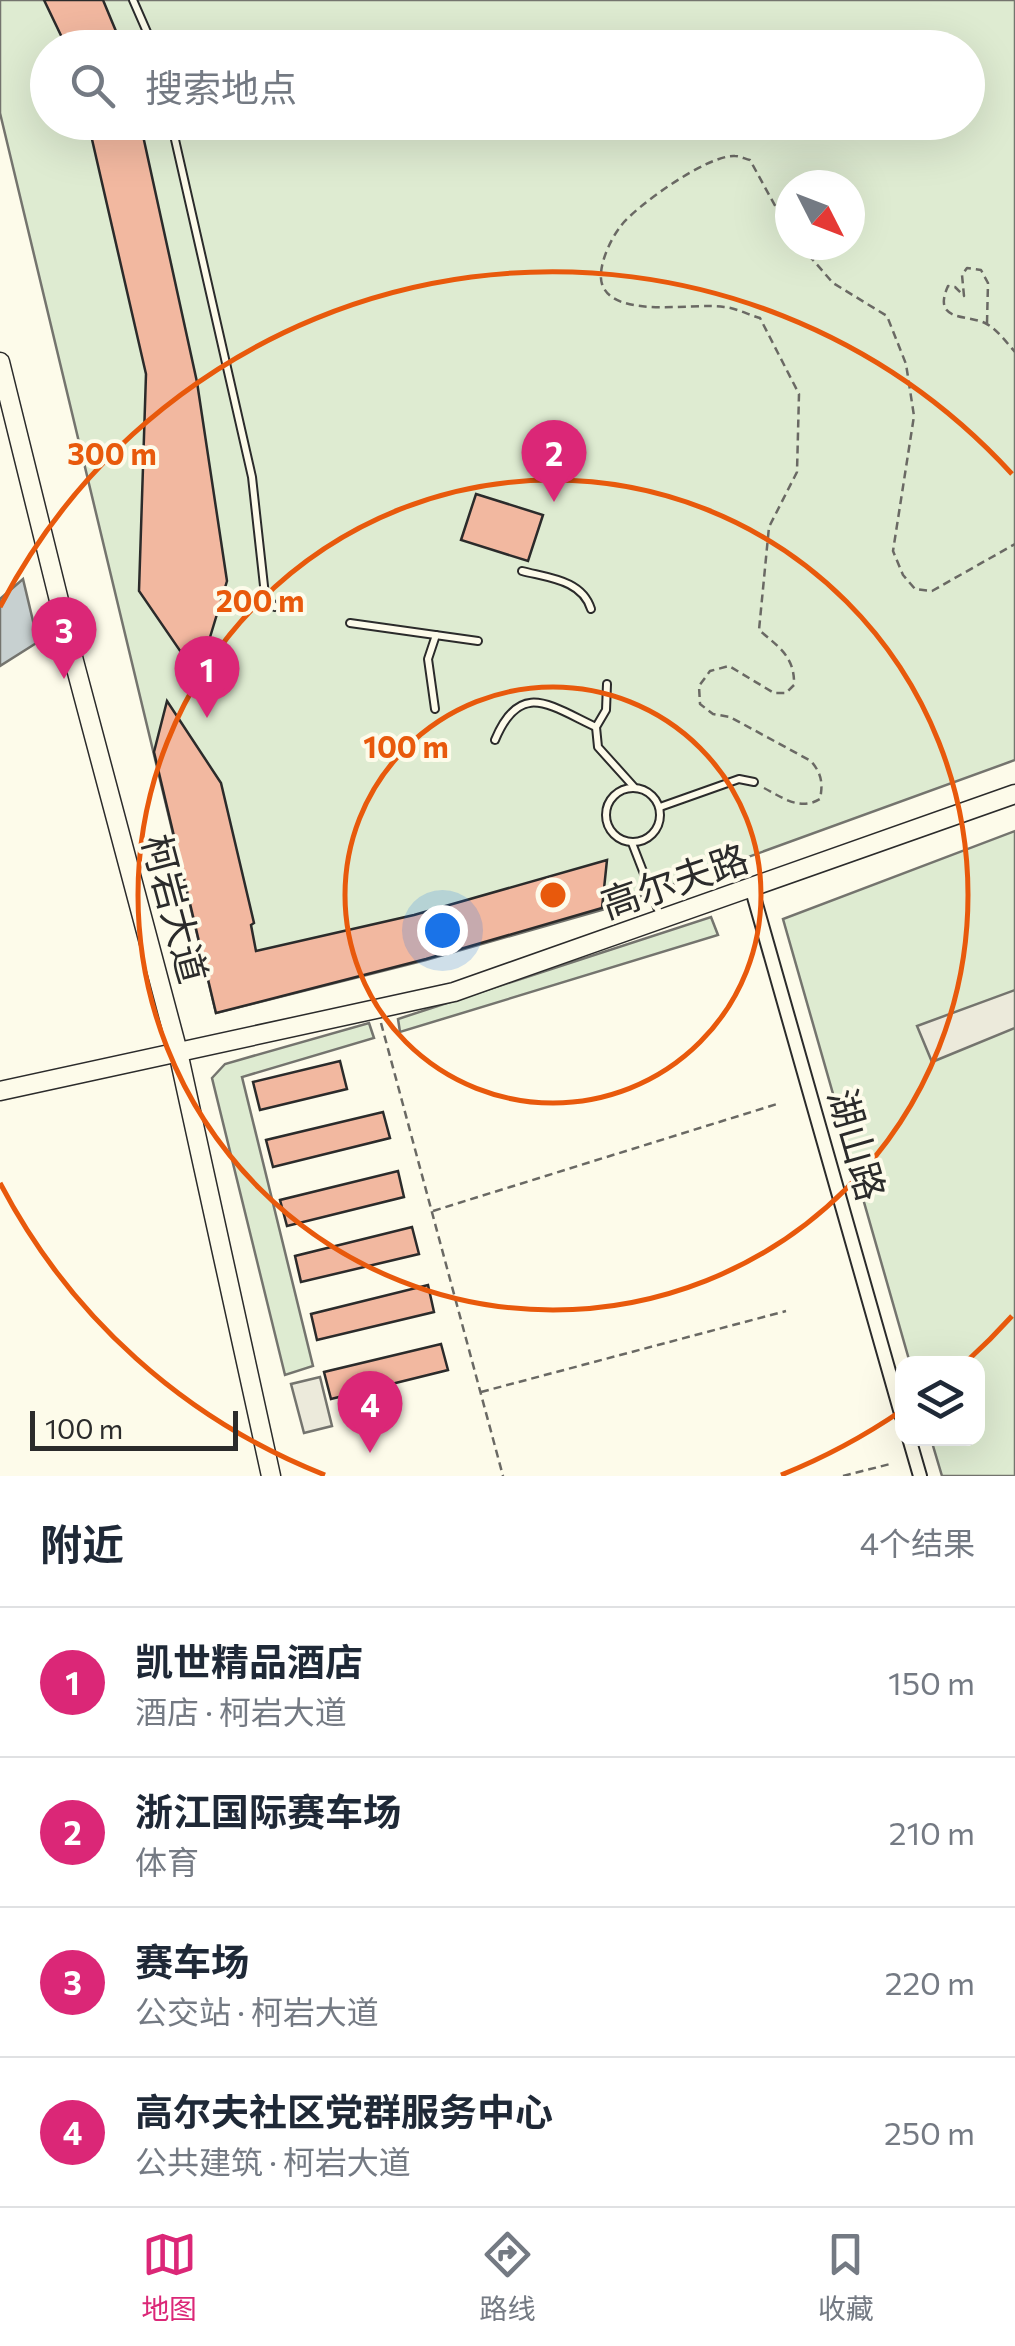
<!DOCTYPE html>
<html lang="zh">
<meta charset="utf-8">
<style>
body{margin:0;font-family:Commissioner,"Noto Sans SC",sans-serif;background:#f2f2f3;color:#1f2937}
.controls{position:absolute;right:30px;bottom:30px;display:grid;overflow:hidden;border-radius:20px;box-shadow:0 10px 40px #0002}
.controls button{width:90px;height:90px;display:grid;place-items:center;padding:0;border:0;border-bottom:2px solid #e0e1e3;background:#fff;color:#1f2937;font:50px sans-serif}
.compass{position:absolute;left:775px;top:170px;width:90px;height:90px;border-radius:50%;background:#fff;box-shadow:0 10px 40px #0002;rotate:132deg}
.scale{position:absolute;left:30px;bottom:25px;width:208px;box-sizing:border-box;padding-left:10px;border:5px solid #2b2b2b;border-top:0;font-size:28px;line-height:35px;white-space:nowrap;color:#2b2b2b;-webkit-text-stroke:8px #fdfbea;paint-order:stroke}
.you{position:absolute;left:442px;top:930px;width:35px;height:35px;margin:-25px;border:8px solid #fff;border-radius:50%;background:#1a73e8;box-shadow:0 0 0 15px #1a73e833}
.badge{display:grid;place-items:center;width:65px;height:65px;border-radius:50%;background:#db2777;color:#fff;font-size:32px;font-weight:700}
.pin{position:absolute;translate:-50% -82px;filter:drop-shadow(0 2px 5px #0008)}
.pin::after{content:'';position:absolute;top:52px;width:35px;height:30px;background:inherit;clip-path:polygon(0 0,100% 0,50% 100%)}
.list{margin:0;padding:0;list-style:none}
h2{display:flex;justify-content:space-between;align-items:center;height:130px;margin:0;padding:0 40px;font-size:42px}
h2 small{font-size:32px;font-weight:400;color:#747a83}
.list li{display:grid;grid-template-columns:65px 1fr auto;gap:30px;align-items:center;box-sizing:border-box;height:150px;padding:0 40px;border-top:2px solid #e0e1e3}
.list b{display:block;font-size:38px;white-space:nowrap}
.list p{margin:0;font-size:32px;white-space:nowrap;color:#747a83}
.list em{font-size:32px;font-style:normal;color:#747a83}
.icon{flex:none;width:55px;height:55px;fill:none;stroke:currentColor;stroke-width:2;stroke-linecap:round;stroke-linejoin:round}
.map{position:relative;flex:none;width:1015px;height:1476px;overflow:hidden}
.search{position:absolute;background:#fff;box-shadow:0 10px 40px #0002;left:30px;right:30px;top:30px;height:110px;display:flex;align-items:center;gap:25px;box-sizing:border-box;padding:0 35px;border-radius:55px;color:#747a83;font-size:38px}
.sheet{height:730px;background:#fff}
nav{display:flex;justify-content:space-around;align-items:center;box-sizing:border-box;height:140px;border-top:2px solid #e0e1e3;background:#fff;font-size:28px;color:#747a83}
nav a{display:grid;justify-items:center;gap:5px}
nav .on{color:#db2777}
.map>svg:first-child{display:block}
.green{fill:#deebd1;stroke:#74746e;stroke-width:2.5;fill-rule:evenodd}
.parking{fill:#eceadb;stroke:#74746e;stroke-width:2.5}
.water{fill:#c7d0d0;stroke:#74746e;stroke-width:2.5}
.building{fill:#f2b8a0;stroke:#2b2b2b;stroke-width:2.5}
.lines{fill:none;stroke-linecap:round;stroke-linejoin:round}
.lane-casing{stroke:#2b2b2b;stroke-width:10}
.street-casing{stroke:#2b2b2b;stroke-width:16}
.secondary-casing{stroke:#2b2b2b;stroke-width:21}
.path{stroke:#6a6964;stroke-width:2.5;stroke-dasharray:8 5;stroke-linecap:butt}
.lane{stroke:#fdfbea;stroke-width:6}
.street{stroke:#fdfbea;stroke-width:12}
.secondary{stroke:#fdfbea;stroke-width:18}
.ring{fill:none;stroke:#e8590c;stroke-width:5}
.labels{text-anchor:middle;stroke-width:8;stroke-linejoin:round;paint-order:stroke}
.street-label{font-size:38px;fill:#2b2b2b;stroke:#fdfbea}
.centre{fill:#e8590c;stroke:#fdfbea;stroke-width:5}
.ring-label{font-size:30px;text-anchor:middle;font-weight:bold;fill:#e8590c;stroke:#fdfbea;stroke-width:8;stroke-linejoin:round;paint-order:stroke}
</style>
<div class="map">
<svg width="1015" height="1476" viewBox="0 0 1015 1476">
<rect width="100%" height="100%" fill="#fdfbea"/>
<g class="green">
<path d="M0,0H1015V760L605,909L426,960L216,1013L0,113ZM48,48H968V122H48ZM790,185H850V245H790Z"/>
<path d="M1015,831V1476H942L931,1439L978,1438V1364L910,1363L783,919Z"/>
<path d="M711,917L718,935L400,1032L398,1019Z"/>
<path d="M369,1023L374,1038L242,1077L313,1366L285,1375L212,1078L225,1064Z"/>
</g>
<g class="parking">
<path d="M1015,990V1028L932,1062L917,1026Z"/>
<path d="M320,1377L332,1426L304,1433L291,1384Z"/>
</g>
<path class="water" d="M23,579L38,642L0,666V599Z"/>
<g class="building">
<path d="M44,0H103L123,48H67Z"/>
<path d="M88,122H140L197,382L227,581L198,677L139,591L146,374Z"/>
<path d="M476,494L543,515L528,561L461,540Z"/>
<path d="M167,701L221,783L254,923L251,925L256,951L414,915L607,860L602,908L426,959L216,1013L154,752Z"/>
<path d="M340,1061L347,1089L260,1110L253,1082Z"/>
<path d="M383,1112L390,1138L273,1167L266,1140Z"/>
<path d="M398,1171L404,1197L287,1226L280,1200Z"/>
<path d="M412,1227L419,1254L301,1282L295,1256Z"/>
<path d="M428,1285L434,1312L317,1340L311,1314Z"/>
<path d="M441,1344L448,1370L331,1399L324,1372Z"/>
</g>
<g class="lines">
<g class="lane-casing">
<g id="lane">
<path d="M133,0L154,48"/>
<path d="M171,122L252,477L265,595L275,607"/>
<path d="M522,571C549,578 582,580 591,609"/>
<path d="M350,623L478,641"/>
<path d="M607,684L606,710L596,727L598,747L634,787"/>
<path d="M435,709L428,659L436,635"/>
<path d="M495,740C520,680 549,705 596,727"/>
<circle cx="633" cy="815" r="27"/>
<path d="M660,807L739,779L754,782"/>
<path d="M632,843L660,915"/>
</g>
</g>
<g class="street-casing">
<g id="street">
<path d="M752,890L902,1417"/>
<path d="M909,1438L920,1476"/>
</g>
</g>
<g class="secondary-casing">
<g id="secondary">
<path d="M0,362L74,661L178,1052L271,1476"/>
<path d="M0,1091L454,992L1015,794"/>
</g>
</g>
<g class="path">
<path d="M800,245L833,283L887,316L906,364L914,416L893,551L903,575L915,589L932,591L1015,544"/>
<path d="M987,323L988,283L981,270L967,268L962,275L964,296L955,287L948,286C932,322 966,314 985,323C996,328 1007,343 1015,352"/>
<path d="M764,788C783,798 800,811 820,799C823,784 822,774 811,761L730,717L713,714L700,704L699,686L710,671L729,666L774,693H786L794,685C795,657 779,647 759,630L769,527L797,472L799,394L760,318C749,315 736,308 724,307C695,302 614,320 602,284C597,268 610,240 620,227C635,206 709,154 735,156C740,156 745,159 750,160L790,233"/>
<path d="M381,1023L503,1476"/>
<path d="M433,1211L777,1104"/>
<path d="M481,1392L786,1311"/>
<path d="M843,1476L890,1464"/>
</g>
<use href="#lane" class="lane"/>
<use href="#street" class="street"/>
<use href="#secondary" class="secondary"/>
</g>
<g class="ring">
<circle cx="553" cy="895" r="208"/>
<circle cx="553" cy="895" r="415"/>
<path d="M1012 1316A623 623 0 0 1 966 1362M901 1411A623 623 0 0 1 781 1475M325 1475A623 623 0 0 1 0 1183M0 607A623 623 0 0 1 1012 474"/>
</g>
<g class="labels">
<g class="street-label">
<text transform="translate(675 882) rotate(-19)" y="13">高尔夫路</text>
<text transform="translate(174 909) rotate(75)" y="13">柯岩大道</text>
<text transform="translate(856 1145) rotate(74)" y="13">湖山路</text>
</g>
</g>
<circle cx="553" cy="895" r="15" class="centre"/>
<g class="ring-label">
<text x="112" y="465">300 m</text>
<text x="260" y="612">200 m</text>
<text x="406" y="758">100 m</text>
</g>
</svg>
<div class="controls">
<button><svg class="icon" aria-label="layers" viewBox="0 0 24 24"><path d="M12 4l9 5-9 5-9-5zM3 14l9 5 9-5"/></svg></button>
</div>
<svg class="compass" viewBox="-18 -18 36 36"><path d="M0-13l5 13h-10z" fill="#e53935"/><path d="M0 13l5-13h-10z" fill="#747a83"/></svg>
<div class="scale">100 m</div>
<div class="you"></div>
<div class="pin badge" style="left:207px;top:718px">1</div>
<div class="pin badge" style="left:554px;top:502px">2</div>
<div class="pin badge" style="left:64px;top:679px">3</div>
<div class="pin badge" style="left:370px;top:1453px">4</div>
<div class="search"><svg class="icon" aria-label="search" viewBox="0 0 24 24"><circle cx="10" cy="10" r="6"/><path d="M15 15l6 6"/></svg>搜索地点</div>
</div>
<section class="sheet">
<h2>附近<small>4个结果</small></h2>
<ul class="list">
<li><span class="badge">1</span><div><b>凯世精品酒店</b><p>酒店 · 柯岩大道</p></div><em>150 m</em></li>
<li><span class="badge">2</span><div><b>浙江国际赛车场</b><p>体育</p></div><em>210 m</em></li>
<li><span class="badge">3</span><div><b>赛车场</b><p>公交站 · 柯岩大道</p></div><em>220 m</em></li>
<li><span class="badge">4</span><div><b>高尔夫社区党群服务中心</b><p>公共建筑 · 柯岩大道</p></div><em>250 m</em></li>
</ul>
</section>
<nav>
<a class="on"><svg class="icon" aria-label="map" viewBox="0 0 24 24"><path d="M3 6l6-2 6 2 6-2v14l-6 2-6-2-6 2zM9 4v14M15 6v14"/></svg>地图</a>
<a><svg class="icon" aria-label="directions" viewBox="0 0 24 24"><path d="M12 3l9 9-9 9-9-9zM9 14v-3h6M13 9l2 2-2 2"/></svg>路线</a>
<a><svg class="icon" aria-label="saved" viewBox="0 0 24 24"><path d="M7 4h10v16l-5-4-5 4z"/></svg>收藏</a>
</nav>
